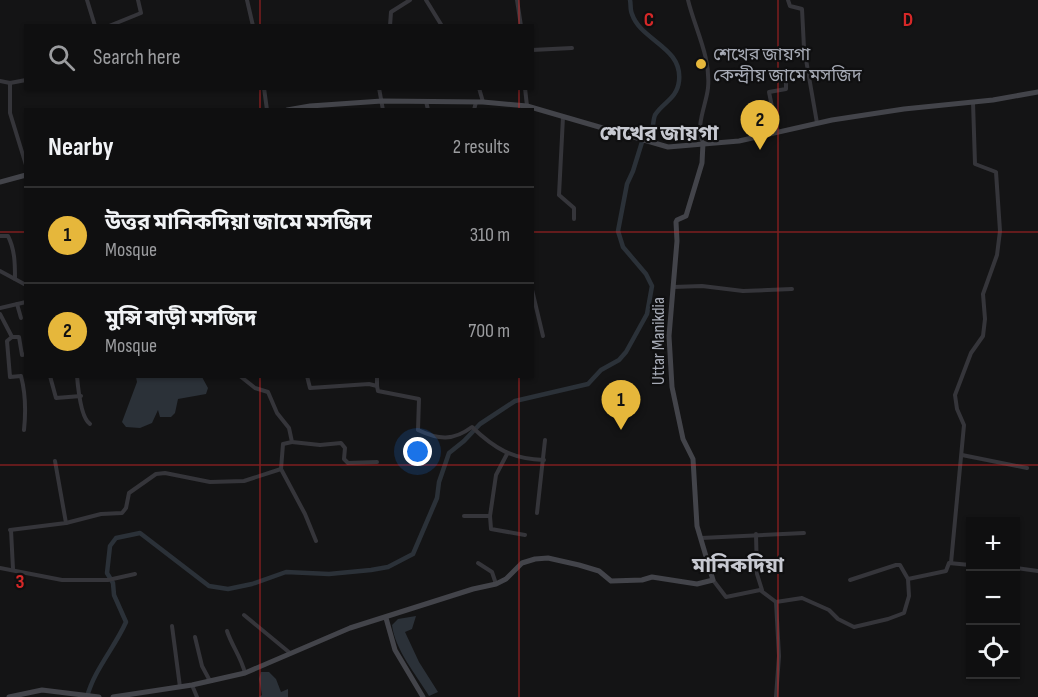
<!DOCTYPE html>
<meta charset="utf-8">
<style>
body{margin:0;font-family:"Sofia Sans Condensed","Noto Sans Bengali",sans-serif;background:#1d1d1e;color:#f1f3f6}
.controls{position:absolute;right:18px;bottom:18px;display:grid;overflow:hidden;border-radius:0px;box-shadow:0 2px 4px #0004}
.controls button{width:54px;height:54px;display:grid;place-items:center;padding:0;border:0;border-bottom:2px solid #2f2f30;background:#0f0f10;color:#f1f3f6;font:30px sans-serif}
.you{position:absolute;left:418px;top:452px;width:21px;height:21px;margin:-15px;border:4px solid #fff;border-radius:50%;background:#1a73e8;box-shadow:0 0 0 9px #1a73e833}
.badge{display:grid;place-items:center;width:39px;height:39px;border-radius:50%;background:#e6b73b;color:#111;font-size:20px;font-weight:700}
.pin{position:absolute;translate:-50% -50px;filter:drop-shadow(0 2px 3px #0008)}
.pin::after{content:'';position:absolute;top:32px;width:21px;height:18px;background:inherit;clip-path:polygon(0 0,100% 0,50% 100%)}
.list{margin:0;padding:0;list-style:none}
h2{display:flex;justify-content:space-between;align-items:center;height:78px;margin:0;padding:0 24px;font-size:26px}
h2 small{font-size:20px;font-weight:400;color:#9b9c9f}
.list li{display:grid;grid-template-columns:39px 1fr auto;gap:18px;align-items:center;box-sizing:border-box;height:96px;padding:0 24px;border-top:2px solid #2f2f30}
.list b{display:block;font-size:22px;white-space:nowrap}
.list p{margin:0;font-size:20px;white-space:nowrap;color:#9b9c9f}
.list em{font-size:20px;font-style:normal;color:#9b9c9f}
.icon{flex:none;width:33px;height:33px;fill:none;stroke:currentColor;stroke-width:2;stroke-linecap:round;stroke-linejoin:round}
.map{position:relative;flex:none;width:1038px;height:697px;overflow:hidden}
.search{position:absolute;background:#0f0f10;box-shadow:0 2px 4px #0004;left:24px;top:24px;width:510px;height:66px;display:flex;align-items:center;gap:15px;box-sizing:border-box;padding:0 21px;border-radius:0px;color:#9b9c9f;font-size:22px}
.panel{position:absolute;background:#0f0f10;box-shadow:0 2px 4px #0004;left:24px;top:108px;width:510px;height:270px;border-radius:0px}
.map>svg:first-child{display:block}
.water{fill:#2b3138}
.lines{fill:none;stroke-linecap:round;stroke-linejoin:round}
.canal{stroke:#2b3138;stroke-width:4.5}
.street{stroke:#35353a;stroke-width:4}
.secondary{stroke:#43444a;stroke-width:5}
.grid{fill:none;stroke:#d62828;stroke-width:1.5;stroke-opacity:0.55}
.poi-dot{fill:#e6b73b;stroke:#0f0f10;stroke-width:2}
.labels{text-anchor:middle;stroke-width:4.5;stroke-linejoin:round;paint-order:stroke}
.poi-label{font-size:18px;fill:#a6aab5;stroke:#0f0f10;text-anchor:start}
.street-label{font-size:18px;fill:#a6aab5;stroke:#0f0f10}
.quarter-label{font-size:21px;font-weight:bold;fill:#c7c9d1;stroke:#0f0f10}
.grid-label{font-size:20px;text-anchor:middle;font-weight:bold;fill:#d62828;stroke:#0f0f10;stroke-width:4.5;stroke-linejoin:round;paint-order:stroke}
</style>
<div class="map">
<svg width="1038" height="697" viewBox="0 0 1038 697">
<rect width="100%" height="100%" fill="#141415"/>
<g class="water">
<path d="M136,377H202L208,388L206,394L178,399L175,413L171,417H160L158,410L152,423L140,428L126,427L122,422L137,382Z"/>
<path d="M416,616L412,629L405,632L419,662L438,692L429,696C416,674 395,650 392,625L398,619Z"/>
<path d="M261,672H269L276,679L281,692L288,689V697H259L262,695L259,679Z"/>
</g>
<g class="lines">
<path class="canal" d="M87,697C94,670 115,647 126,622L114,595L113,583L107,573L110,546L116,538L140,533L209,586L228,589L252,584L286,572L329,574L371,570L388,567L413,554L437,498L439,482L449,453L464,441L480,424L515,401L588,384L601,370L619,360L626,352L647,314L652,286L646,274L623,247L618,231L627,184L633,171L642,142L652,134C653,128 653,120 655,115C663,102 677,99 679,81C683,47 641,41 632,14C630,10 631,4 630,0"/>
<g class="street">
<path d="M87,0L95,26"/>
<path d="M247,0L253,26"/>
<path d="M426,0L442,26"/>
<path d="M517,0L521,26"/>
<path d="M688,0C695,29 711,57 708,88C706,106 695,125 703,143"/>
<path d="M788,0L790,6L802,9L804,48L817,123"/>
<path d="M109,26L141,13L138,0"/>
<path d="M390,26L391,12L410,0"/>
<path d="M532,50L572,48"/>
<path d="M0,81L10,83L26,80"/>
<path d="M10,83V113L26,165"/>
<path d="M264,88L267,110"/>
<path d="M379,88L383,110"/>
<path d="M479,88L483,102"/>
<path d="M525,88L527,106"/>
<path d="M426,101L428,110"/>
<path d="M474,110L476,102"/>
<path d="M563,117L559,195L574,208V219"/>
<path d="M777,132L769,92L786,89V73L808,71"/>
<path d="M0,236H8C15,250 15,264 15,279"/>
<path d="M0,271L26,285"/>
<path d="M673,287L702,286L743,291L792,289"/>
<path d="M532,290L543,336"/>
<path d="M17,304L21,318"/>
<path d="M0,308L26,302"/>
<path d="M0,314L12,337L7,341L10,377L21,376C26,395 26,411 24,430"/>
<path d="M12,337H19L22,355L26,354"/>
<path d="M50,376L56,398L81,396"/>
<path d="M77,376C78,388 81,418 90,424"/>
<path d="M240,376L255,388L268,392L277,413L289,428L292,442L320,445L341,443L345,448L344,459L348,463L377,462"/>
<path d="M307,376L310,388L369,384L377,386L378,391L419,399L418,430C439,440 453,441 472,427C495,449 512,459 544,460"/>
<path d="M377,386V376"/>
<path d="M292,442L283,444L281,469L305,514L316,541"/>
<path d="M507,454L496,475L490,516L491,529L525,535"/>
<path d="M962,455L1027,468"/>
<path d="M537,513L545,440"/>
<path d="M464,516H490"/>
<path d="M66,523L101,514L122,513L126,508L129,493L156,474L165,473L210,482L244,481L281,469"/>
<path d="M10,530L66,523L55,461"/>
<path d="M11,530L13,569"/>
<path d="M756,534L757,574L762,590"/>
<path d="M701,538L804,533"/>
<path d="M478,563L492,572L496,584"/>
<path d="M951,563L964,425L957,409L955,395L971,353L983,336L985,319L983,294L997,255L1000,231L996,172L975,164L973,102"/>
<path d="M0,568L62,580H108L135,574"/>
<path d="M1016,568L1038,571"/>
<path d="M713,580L726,597L760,590L776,602L779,656L776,697"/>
<path d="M850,580L896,565H900L908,579L946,571L949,563L970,565"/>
<path d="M776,602L802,598L829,610L838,619L854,627L888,619L904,613L909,596L908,579"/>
<path d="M244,615L290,653"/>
<path d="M172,626L180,687"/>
<path d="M227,631C232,646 241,657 245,673"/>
<path d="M195,637L202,666L210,681"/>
<path d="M192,685L197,697"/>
</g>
<g class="secondary">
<path d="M287,110L310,106L382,101L483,102L527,106L668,147L739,141L832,120L904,109L993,100L1038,92"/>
<path d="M0,182L26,175"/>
<path d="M386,618L395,650L423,697"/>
<path d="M9,697L42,690L99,697"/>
<path d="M113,697L192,685L245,673L350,628L473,589L496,584L506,579L522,563L535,559L548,558L579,565L599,571L611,581L642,580L652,577L697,584L713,580L697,526L693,459L683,439L672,387L669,336L677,241L676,222L677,220L686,216L702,163L703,143"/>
</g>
</g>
<path class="grid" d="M260,0V26M519,0V26M778,0V697M260,88V110M519,88V110M0,232H26M532,232H1038M260,376V697M519,376V697M0,465H1038"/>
<circle class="poi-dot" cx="701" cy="64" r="6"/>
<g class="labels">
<g class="poi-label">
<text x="713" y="60">শেখের জায়গা<tspan x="713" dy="21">কেন্দ্রীয় জামে মসজিদ</tspan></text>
</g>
<g class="street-label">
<text transform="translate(658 341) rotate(-90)" y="6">Uttar Manikdia</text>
</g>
<g class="quarter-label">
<text x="659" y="140">শেখের জায়গা</text>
<text x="738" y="572">মানিকদিয়া</text>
</g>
</g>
<g class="grid-label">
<text x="649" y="26">C</text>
<text x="908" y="26">D</text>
<text x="20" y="588">3</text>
</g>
</svg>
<div class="controls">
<button>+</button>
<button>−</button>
<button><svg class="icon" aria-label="locate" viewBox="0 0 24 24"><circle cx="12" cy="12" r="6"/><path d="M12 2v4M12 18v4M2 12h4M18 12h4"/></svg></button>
</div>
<div class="you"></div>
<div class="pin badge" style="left:621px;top:430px">1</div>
<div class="pin badge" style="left:760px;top:150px">2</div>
<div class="search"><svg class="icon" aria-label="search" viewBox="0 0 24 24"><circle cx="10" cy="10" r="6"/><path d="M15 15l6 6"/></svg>Search here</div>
<section class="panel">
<h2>Nearby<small>2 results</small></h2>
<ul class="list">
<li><span class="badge">1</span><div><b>উত্তর মানিকদিয়া জামে মসজিদ</b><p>Mosque</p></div><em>310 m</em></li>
<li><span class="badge">2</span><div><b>মুন্সি বাড়ী মসজিদ</b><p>Mosque</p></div><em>700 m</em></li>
</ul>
</section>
</div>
